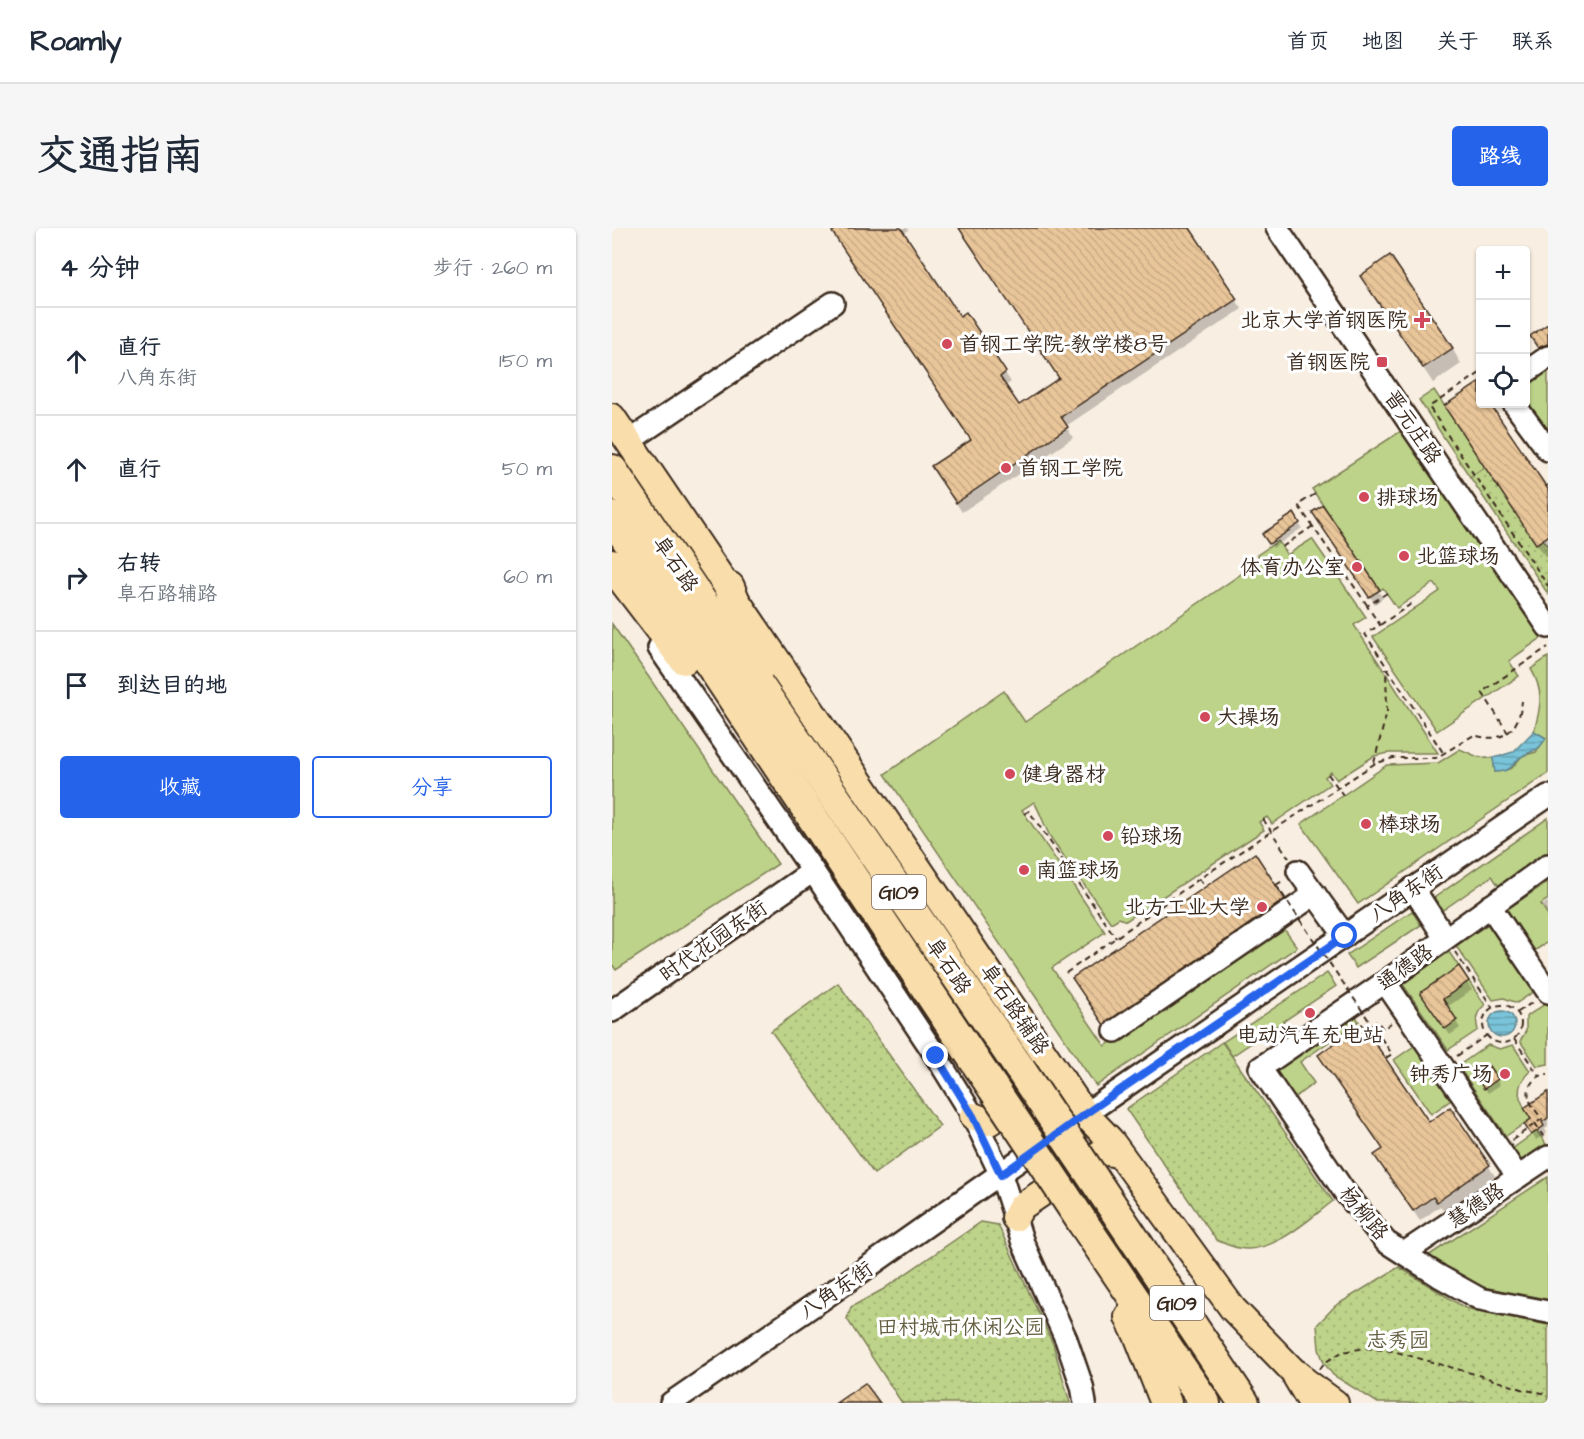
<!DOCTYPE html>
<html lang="zh">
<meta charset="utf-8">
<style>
body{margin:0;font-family:"Architects Daughter","LXGW WenKai TC",sans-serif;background:#f6f6f7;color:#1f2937}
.controls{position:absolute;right:18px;top:18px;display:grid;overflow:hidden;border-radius:6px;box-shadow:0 2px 4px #0004}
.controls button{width:54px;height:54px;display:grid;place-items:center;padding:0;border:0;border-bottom:2px solid #e0e1e3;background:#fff;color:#1f2937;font:30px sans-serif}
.stop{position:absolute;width:18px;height:18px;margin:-14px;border:4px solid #2563eb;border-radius:50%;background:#fff}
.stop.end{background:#2563eb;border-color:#fff;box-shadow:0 2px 6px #0008}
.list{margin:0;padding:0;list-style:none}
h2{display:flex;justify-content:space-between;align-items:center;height:78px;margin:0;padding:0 24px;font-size:26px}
h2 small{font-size:20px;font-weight:400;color:#747a83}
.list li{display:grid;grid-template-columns:39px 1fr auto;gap:18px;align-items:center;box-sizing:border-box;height:108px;padding:0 24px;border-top:2px solid #e0e1e3}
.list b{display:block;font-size:22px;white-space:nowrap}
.list p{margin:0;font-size:20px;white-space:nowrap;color:#747a83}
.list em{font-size:20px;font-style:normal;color:#747a83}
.actions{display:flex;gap:12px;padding:18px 24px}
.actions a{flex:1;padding:14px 0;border:2px solid #2563eb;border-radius:6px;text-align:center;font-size:21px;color:#2563eb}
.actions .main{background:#2563eb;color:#fff}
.icon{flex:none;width:33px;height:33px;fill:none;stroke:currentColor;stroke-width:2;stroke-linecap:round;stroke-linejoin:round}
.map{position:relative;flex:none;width:936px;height:1175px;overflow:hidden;border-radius:6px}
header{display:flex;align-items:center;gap:36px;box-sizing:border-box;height:84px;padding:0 30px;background:#fff;border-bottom:2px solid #e0e1e3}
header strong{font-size:28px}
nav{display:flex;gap:33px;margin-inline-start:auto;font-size:21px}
.intro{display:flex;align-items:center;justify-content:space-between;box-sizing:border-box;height:144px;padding:0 36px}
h1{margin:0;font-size:42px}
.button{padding:15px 27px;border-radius:6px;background:#2563eb;color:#fff;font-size:21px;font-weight:700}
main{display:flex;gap:36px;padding:0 36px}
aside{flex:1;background:#fff;border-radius:6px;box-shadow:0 2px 4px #0004}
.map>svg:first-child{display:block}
.green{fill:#bdd389;stroke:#7c7e54;stroke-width:1.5}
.park{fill:url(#park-dots);stroke:#7c7e54;stroke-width:1.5}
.water{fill:url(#water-rules);stroke:#61868f;stroke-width:1.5}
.shadow{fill:#0003}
.building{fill:url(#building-back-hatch);stroke:#3b2a1e;stroke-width:1.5}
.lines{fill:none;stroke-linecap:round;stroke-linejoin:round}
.minor-casing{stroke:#3b2a1e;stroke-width:26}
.major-casing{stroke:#3b2a1e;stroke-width:30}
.highway-casing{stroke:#3b2a1e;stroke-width:34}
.path{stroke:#3b2a1e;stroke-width:2;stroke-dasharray:6 4.5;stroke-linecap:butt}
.minor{stroke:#fff;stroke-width:21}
.major{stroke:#f9deab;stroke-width:26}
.highway{stroke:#f9deab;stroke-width:30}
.highway-bridge-casing{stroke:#3b2a1e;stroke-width:34;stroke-linecap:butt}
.path-bridge{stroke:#3b2a1e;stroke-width:2;stroke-dasharray:6 4.5;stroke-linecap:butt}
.highway-bridge{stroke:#f9deab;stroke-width:30}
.route{stroke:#2563eb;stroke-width:8}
.poi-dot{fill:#d1495b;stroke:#fff;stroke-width:2}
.labels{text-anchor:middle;stroke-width:6;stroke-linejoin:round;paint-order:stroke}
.shield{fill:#fff;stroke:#766a62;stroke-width:1.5}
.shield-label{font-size:20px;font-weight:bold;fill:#3b2a1e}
.poi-label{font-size:21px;fill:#3b2a1e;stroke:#fff;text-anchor:start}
.street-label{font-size:21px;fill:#3b2a1e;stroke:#fff}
.park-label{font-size:21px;fill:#625d3e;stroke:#fff}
</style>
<header>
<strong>Roamly</strong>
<nav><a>首页</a><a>地图</a><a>关于</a><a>联系</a></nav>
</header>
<div class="intro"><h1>交通指南</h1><a class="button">路线</a></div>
<main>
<aside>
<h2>4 分钟<small>步行 · 260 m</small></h2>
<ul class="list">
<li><svg class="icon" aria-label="ahead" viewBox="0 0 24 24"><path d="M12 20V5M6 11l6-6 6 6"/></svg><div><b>直行</b><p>八角东街</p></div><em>150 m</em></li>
<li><svg class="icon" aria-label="ahead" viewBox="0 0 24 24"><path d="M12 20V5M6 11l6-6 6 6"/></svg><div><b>直行</b></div><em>50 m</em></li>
<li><svg class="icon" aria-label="right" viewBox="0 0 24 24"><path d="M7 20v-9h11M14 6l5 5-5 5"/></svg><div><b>右转</b><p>阜石路辅路</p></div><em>60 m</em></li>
<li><svg class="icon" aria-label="arrive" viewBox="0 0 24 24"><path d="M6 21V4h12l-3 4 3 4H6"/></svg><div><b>到达目的地</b></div></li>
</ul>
<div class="actions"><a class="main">收藏</a><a>分享</a></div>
</aside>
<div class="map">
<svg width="936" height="1175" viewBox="0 0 936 1175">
<defs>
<pattern id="park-dots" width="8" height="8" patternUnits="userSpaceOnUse" patternTransform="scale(1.5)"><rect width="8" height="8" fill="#bdd389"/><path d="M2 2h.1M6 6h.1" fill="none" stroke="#a3b576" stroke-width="1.8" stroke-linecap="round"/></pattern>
<pattern id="water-rules" width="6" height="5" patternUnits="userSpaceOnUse" patternTransform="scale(1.5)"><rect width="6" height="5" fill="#7ac4da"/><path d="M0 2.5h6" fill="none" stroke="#659fb0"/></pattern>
<pattern id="building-back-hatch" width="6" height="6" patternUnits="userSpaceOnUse" patternTransform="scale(1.5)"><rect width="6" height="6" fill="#e9c69a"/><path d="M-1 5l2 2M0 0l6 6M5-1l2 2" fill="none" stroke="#c9aa84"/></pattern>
</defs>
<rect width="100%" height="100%" fill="#f8eee1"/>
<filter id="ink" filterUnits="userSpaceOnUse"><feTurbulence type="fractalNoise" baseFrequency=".0167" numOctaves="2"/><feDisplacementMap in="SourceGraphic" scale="12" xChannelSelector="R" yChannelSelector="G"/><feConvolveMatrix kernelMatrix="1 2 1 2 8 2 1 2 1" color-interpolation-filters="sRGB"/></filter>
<g filter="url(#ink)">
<g class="green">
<path d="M936,134V214L914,176V149Z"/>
<path d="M822,162L873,239L858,249L807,172Z"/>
<path d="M789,203L929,410L897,433L907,448L825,503L761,409L828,363L822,355L785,380L771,360L768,362L700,261Z"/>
<path d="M700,311L754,389L742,397L826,525H777L762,528L725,552L719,544L713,549L718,556L660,596L655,589L647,594L652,602L514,693L507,690L499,695L439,610C432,598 429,585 422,574L410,582L493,704L440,740L493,818L670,698L685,719L484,858L273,546L392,463L413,494L648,333L645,327L666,313L675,327Z"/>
<path d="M0,396L166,636L4,742L0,736Z"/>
<path d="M936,429V545L746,676L689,596L775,537L826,535L848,521L866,529L881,530L883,544L900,540L910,528L924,524L934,510L922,503C929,479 932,463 919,441Z"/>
<path d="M936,590V627L888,660L880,648L831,682L822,670Z"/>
<path d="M936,654V671L929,676L936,687V714L919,725L891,684Z"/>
<path d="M800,683L809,697L744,740L735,727Z"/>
<path d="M881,693L927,760L905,775L892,770L881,772L844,718Z"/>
<path d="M837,724L873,777C864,784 863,791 866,802L836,822L790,755Z"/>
<path d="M715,745L724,758L620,828L611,814Z"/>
<path d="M936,774V836L925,838L908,813L914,803V789Z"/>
<path d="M740,783L747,793L688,834L702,855L678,873L656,841Z"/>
<path d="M805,816L842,870L819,886L782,832Z"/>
<path d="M876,817L888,821L901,817L918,843C900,860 907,872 919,891L894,908L846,838Z"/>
<path d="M925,903L936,919L910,936L900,921Z"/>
<path d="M936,949V1075C895,1067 846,1061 816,1028Z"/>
</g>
<g class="park">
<path d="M873,239L936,318V366L858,249Z"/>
<path d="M226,755L328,898L262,946L159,803Z"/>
<path d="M610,814L721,973C696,992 660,1027 627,1020C619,1019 612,1015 604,1012L514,881Z"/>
<path d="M369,994L386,997L441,1116L458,1175H290L235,1091L239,1079L270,1062Z"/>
<path d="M787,1039L853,1080L936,1097V1175H766L721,1147L712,1135L707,1121L705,1097L723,1078Z"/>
</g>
<g class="water">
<path d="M922,503L934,510C925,524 926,520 912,527C899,534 904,543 883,544L881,530L901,524Z"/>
<circle cx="890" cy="796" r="13"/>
</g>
<g class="shadow">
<path d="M229,0H295L297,2L291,6L347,90L354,86L399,154L393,158L407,179L449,151L348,0H576L630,81L454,198L461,210L350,284L326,248L360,213Z"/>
<path d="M750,48L840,120L849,136L821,155Z"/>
<path d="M936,98V135L920,109Z"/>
<path d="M865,158L868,164V176H877L936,263V329L934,330L843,194Z"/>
<path d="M710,279L771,370L763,376L706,292Z"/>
<path d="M681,287L690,300L661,320L652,306Z"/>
<path d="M642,628L681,687L502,812L462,751Z"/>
<path d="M936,673V686L931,677Z"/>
<path d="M846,740L860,762L835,779L848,800L838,807L814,773Z"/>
<path d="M876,840L888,857L876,865L868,852Z"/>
<path d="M936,866V899L933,901L935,905L924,912L917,902L921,891Z"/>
<path d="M838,881L883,948L832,983L828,978L808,993L770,938L772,922Z"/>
</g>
<g class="building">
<path d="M226,0H289L348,88L354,84L394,144L388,149L407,177L447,150L347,0H578L625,71L449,189L456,199L344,275L319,238L359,212L220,4Z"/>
<path d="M778,27L841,120L811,140L748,48Z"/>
<path d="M936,96V116L926,120L918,108Z"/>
<path d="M868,154V176H878L936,261V308L924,316L832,178Z"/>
<path d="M711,277L768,362L757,369L700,284Z"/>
<path d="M682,285L688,295L657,316L650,306Z"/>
<path d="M643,625L673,671L492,797L460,750Z"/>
<path d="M847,738L857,753L831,771L845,792L833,801L808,765Z"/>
<path d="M750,796L817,894L838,879L878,937L825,974L821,969L801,983L762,927L771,921L706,827Z"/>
<path d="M877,838L886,851L872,861L863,847Z"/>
<path d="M936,864V890L930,894L932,898L919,907L912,896L919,891L912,880Z"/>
<path d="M253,1155L268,1175H224Z"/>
</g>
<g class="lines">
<g class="minor-casing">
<g id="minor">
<path d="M665,0L936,399"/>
<path d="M914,144L936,129"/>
<path d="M902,176L936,222"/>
<path d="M17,213L221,75"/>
<path d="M47,420L201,643L324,828L361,888L389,947L411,1015L454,1111L470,1158L473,1175"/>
<path d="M936,637L773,754L648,840L732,963L774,1014L827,1048L868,1071L936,1084"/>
<path d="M686,643L733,708"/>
<path d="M801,660L833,710"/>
<path d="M878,678L936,764"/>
<path d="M773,754L906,949"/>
<path d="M0,783L201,643"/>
<path d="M503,803L703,666"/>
<path d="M792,1025L936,929"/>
<path d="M59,1175L209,1072L473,886L936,568"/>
</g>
</g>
<g class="major-casing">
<g id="major">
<path d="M0,189L473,886L498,912L621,1081L686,1148L723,1175"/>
<path d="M361,888L377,894L435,859V854"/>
<path d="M403,990L409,979L492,923L508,927"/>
</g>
</g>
<g class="highway-casing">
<g id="highway">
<path d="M0,242L408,841"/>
<path d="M0,289L381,860"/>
<path d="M0,337L72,431"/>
<path d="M117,359L148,438"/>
<path d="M498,975L632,1175"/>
<path d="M471,995L593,1175"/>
<path d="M518,1089L528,1109L554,1175"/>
<path d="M686,1148L702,1175"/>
</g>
</g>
<g class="path">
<path d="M868,145L817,179L936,358"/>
<path d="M934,258L936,257"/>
<path d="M703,266L686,277L755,377"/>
<path d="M670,319L701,298"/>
<path d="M775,365L755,378L768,397L753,406L832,526"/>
<path d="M768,397L799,376L802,381"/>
<path d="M896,505L870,464L936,419"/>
<path d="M762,535L775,483L774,440"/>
<path d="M716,546L731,567"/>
<path d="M412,586L417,583L504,710"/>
<path d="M651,591L677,630"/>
<path d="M587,651L593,659"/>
<path d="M664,657L672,652"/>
<path d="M843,724L880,779"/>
<path d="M454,745L587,651L762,536L781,530H824L862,507C891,516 907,503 910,473"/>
<circle cx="890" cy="796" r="19"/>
<path d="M906,784L921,774"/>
<path d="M902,811L927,848"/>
<path d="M845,828L875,807"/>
<path d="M774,830L780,826L760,797L765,793L771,801L779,795"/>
<path d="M923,895L934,913"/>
<path d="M900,912L930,891C925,884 918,877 917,869C914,857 924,847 936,846"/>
<path d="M708,1141L712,1135L730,1124L753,1120L781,1123L866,1147L913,1162L936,1166"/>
</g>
<use href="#minor" class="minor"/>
<use href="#major" class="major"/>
<use href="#highway" class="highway"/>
<g class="highway-bridge-casing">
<g id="highway-bridge">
<path d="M408,841L498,975"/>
<path d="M381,860L471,995"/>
</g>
</g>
<path class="path-bridge" d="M664,657L760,797"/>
<use href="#highway-bridge" class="highway-bridge"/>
</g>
</g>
<g class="lines" filter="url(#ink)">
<path class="route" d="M324,828L361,888L389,947L473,886L733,708"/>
</g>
<g class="poi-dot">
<path d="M807 83h6v6h6v6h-6v6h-6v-6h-6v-6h6z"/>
<circle cx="335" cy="116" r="6"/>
<rect x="764" y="128" width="12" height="12" rx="3"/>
<circle cx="394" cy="240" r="6"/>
<circle cx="752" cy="269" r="6"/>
<circle cx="792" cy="328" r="6"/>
<circle cx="745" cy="339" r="6"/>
<circle cx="593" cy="489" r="6"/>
<circle cx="398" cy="546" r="6"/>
<circle cx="754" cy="596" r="6"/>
<circle cx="496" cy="608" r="6"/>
<circle cx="412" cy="642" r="6"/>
<circle cx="650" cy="679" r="6"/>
<circle cx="698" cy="785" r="6"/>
<circle cx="893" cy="846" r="6"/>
</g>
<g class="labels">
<g class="shield">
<rect x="260" y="647" width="54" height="34" rx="4.5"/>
<rect x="538" y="1058" width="54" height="34" rx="4.5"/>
</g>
<g class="shield-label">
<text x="287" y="671">G109</text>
<text x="565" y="1082">G109</text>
</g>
<g class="poi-label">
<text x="796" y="99" text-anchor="end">北京大学首钢医院</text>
<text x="347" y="123">首钢工学院-教学楼8号</text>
<text x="758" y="141" text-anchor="end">首钢医院</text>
<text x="406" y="247">首钢工学院</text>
<text x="764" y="276">排球场</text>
<text x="804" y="335">北篮球场</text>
<text x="733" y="346" text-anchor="end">体育办公室</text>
<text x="605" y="496">大操场</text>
<text x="410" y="553">健身器材</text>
<text x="766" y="603">棒球场</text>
<text x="508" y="615">铅球场</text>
<text x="424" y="649">南篮球场</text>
<text x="638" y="686" text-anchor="end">北方工业大学</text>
<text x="698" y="814" text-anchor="middle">电动汽车充电站</text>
<text x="881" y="853" text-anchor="end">钟秀广场</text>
</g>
<g class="street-label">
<text transform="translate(801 199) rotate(56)" y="7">晋元庄路</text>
<text transform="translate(64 336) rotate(56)" y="7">阜石路</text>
<text transform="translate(794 665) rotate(-35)" y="7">八角东街</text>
<text transform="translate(101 713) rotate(-35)" y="7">时代花园东街</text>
<text transform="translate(337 738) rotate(56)" y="7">阜石路</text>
<text transform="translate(793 739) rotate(-36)" y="7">通德路</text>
<text transform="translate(403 781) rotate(56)" y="7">阜石路辅路</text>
<text transform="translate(864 977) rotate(-34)" y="7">慧德路</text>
<text transform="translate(752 985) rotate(50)" y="7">杨柳路</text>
<text transform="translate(224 1062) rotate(-35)" y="7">八角东街</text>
</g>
<g class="park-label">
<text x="349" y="1106">田村城市休闲公园</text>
<text x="786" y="1119">志秀园</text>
</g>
</g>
</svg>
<div class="controls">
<button>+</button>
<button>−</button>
<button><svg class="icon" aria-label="locate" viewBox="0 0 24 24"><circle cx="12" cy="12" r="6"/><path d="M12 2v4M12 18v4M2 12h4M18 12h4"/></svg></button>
</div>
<div class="stop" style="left:733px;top:708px"></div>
<div class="stop end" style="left:324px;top:828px"></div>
</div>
</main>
